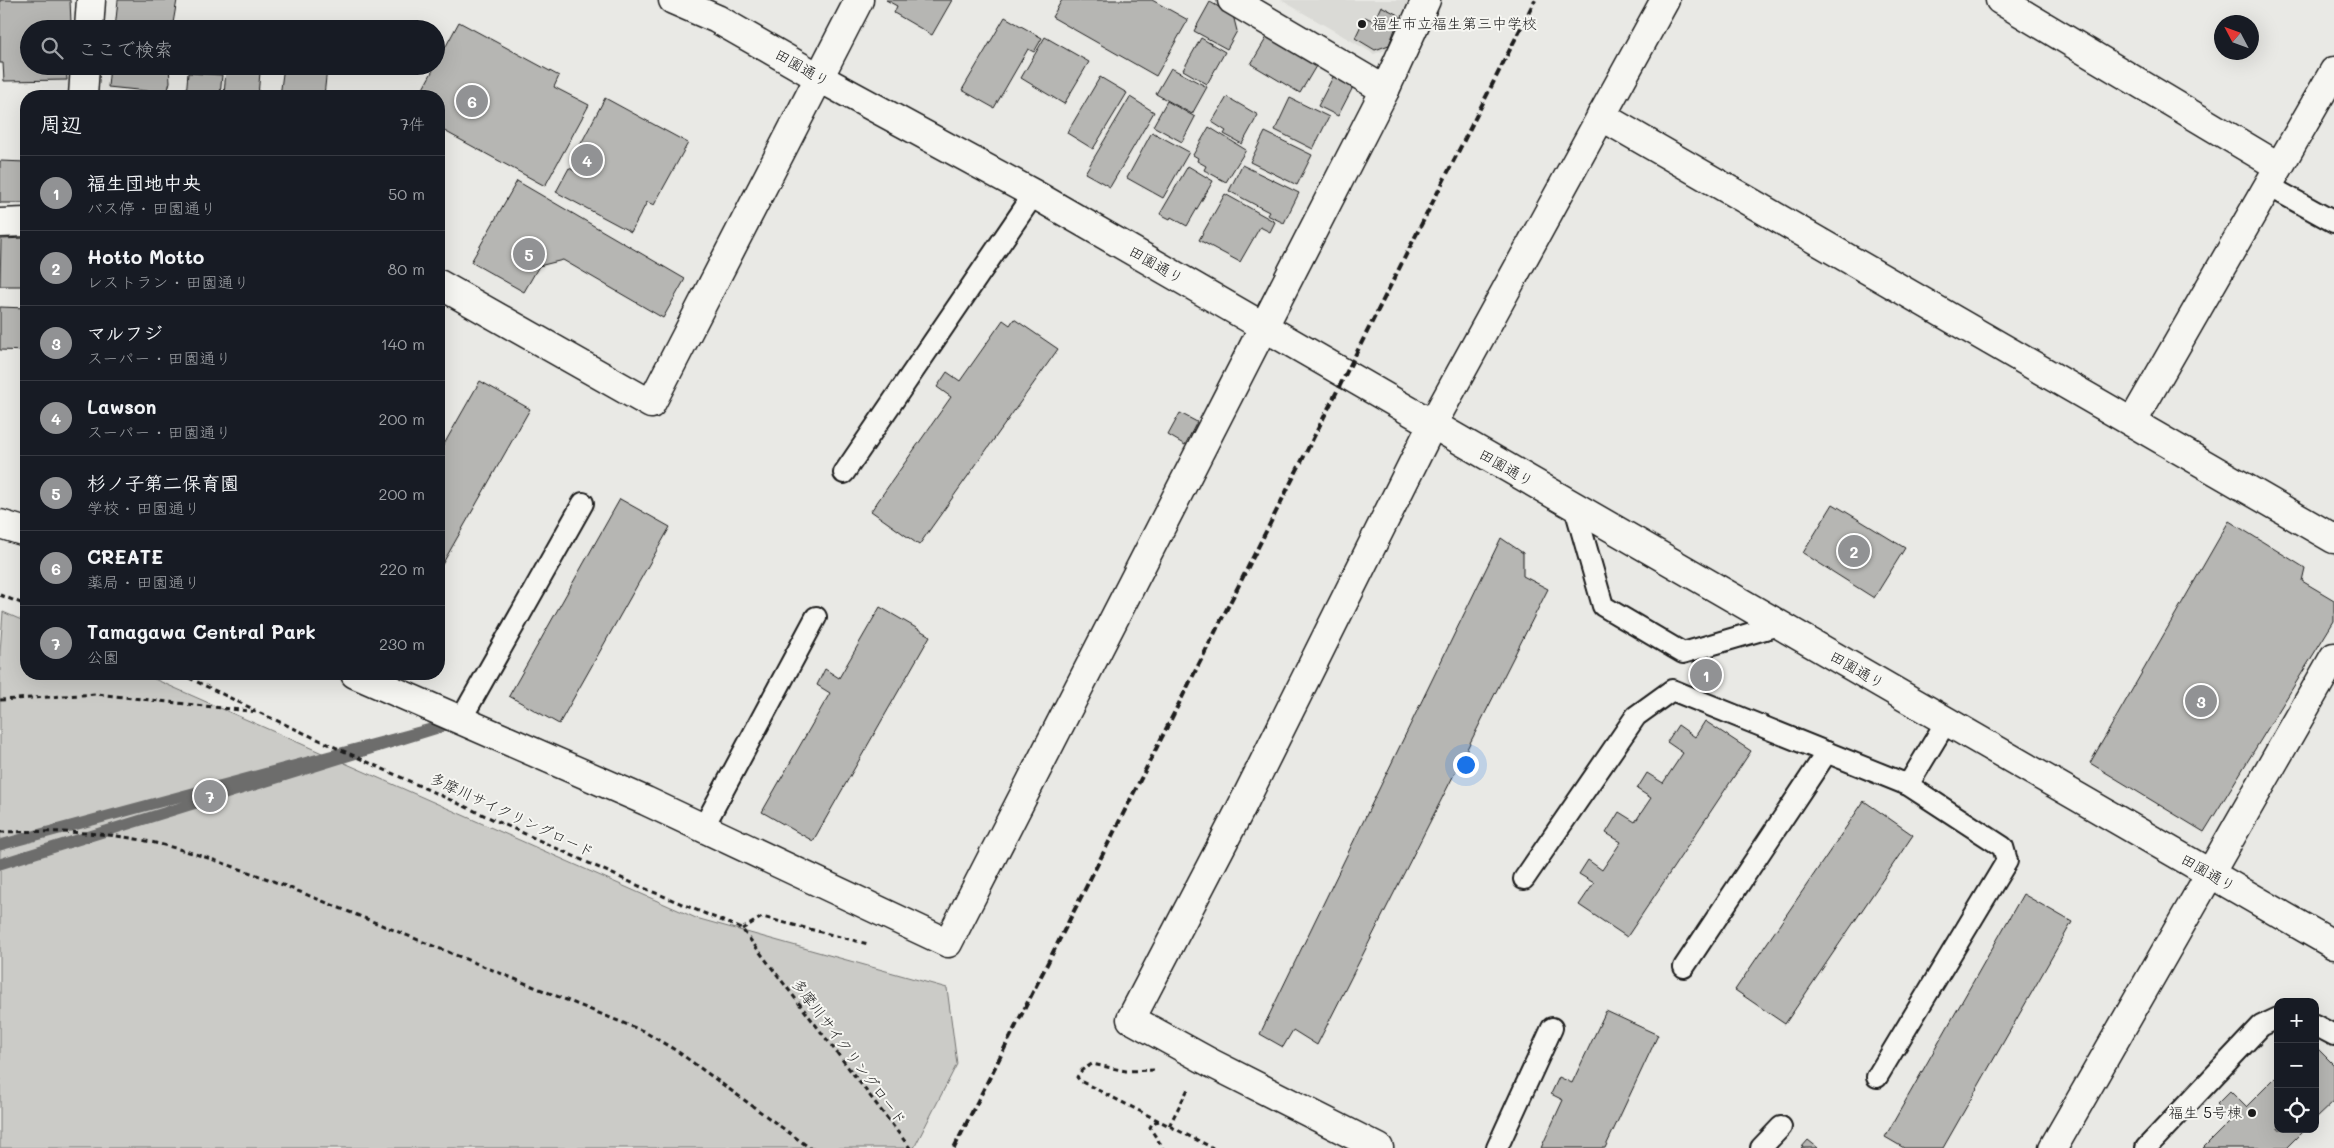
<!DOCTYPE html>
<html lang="ja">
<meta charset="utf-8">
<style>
body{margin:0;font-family:Mali,"Klee One",sans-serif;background:#242831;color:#f1f3f6}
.controls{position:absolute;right:15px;bottom:15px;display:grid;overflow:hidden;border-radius:10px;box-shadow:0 5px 20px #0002}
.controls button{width:45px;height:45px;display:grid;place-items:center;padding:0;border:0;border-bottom:1px solid #363941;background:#171b24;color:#f1f3f6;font:25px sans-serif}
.compass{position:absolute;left:2214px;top:15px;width:45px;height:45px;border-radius:50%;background:#171b24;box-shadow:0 5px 20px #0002;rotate:311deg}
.you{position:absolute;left:1465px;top:764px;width:18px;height:18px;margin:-12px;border:4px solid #fff;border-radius:50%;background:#1a73e8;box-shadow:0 0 0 8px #1a73e833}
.badge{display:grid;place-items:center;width:32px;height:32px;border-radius:50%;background:#919294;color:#fff;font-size:16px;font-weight:700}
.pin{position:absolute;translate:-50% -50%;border:2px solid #fff;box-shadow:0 1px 5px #0006}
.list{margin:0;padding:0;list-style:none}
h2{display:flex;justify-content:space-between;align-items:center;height:65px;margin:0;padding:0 20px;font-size:21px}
h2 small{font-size:16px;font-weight:400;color:#9ea1a6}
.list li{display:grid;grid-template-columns:32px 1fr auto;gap:15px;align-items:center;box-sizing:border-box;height:75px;padding:0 20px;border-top:1px solid #363941}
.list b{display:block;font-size:19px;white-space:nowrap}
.list p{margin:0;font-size:16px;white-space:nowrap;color:#9ea1a6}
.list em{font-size:16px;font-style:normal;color:#9ea1a6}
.icon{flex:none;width:28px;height:28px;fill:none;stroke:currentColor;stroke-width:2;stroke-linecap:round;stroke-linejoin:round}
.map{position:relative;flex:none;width:2334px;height:1148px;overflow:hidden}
.search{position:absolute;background:#171b24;box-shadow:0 5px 20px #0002;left:20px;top:20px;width:425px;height:55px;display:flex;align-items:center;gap:12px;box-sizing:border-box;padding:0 18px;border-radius:28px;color:#9ea1a6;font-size:19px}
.panel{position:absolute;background:#171b24;box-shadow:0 5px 20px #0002;left:20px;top:90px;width:425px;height:590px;border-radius:20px}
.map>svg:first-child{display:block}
.built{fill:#dadad6}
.green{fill:#cbcbc7;stroke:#747472}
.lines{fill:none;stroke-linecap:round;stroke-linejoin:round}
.stream{stroke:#6d6d6c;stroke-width:11}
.building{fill:#b6b6b3;stroke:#1c1c1c}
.service-casing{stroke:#1c1c1c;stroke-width:24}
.minor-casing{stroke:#1c1c1c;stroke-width:31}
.tertiary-casing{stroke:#1c1c1c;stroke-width:31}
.path{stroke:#1c1c1c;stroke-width:3;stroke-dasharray:5 4;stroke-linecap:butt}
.service{stroke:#f6f6f2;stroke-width:20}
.minor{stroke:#f6f6f2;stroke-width:28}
.tertiary{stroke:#f6f6f2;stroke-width:28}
.rail{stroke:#1c1c1c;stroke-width:4;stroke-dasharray:8 4;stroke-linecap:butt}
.poi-dot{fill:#1c1c1c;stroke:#f6f6f2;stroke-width:2}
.labels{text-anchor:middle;stroke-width:4;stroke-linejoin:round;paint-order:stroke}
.poi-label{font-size:15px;fill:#1c1c1c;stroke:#f6f6f2;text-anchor:start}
.street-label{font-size:15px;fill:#1c1c1c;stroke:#f6f6f2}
</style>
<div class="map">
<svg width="2334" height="1148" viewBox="0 0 2334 1148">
<rect width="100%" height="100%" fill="#e9e9e5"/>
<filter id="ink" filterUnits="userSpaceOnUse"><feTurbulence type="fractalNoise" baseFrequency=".02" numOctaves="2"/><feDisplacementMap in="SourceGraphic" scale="10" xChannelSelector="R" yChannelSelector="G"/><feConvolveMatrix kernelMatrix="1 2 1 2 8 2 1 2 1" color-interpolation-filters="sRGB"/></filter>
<g filter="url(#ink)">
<path class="built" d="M1281,0H1413L1391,48L1374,54Z"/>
<path class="green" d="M3,612L26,622V674H143L696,918L947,988L957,1064L914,1148H0V652Z"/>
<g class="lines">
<path class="stream" d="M0,845L460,721L0,864"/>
</g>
<g class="building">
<path d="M0,0H70L71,22L66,23V29H29V66H66L67,80L4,81L3,63H0Z"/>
<path d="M118,0H177L172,29H115Z"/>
<path d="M886,0H952L932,35L894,13L897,6Z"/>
<path d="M1062,0H1152L1188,20L1156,76L1052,17Z"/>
<path d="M1210,2L1233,15L1237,31L1227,49L1194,31Z"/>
<path d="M1381,6L1400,16L1389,45L1375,50L1355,38L1365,17L1374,21Z"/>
<path d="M1005,17L1042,38L1034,52L1028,49L994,108L962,90Z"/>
<path d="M459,22L559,76L554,87L589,105L545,186L439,128V96H419Z"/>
<path d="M1045,37L1089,62L1064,104L1021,78Z"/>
<path d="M1267,37L1316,66L1300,93L1251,64Z"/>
<path d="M1201,38L1225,52L1207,84L1183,70Z"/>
<path d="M110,66H169L170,82L167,93L108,87Z"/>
<path d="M284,66L327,68L324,96H280Z"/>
<path d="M1171,68L1207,87L1192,114L1156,94Z"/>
<path d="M226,69L260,72L258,96H224Z"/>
<path d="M188,73L222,75L220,96H186Z"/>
<path d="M1335,73L1349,81L1352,89L1338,116L1318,106Z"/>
<path d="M1100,77L1127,93L1093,149L1067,133Z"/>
<path d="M1130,97L1154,112L1110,187L1085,173Z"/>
<path d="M1227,97L1258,115L1242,144L1224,134L1226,131L1212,122Z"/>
<path d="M605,98L688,143L654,205L647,202L631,232L556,192L569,168L575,171L582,158L575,155Z"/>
<path d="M1290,98L1329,117L1313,149L1275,130Z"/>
<path d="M1167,101L1195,117L1182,142L1153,126Z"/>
<path d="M1209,127L1246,150L1226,182L1204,170L1206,166L1197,161L1198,158L1193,155Z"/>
<path d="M1152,132L1189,152L1163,198L1127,178Z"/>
<path d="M1265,132L1312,155L1297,185L1250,162Z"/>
<path d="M0,161L26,162V203H0Z"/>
<path d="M1242,165L1299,193L1284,223L1267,215L1269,212L1229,191Z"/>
<path d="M1188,166L1213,181L1187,226L1171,217L1170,219L1160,214Z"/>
<path d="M517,181L685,279L663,318L563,260L539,266L524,292L471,262Z"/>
<path d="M1225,194L1275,222L1270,232L1260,227L1240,262L1199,240Z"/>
<path d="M26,238V286H0L1,239Z"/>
<path d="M0,307L26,308V351L0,350Z"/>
<path d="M1014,319L1058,349L919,545L871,511L951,397L937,387L947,372L960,381L1003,320L1010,325Z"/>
<path d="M480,381L530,409L439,570V453Z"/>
<path d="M1180,413L1197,422L1185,445L1168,435Z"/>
<path d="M620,499L670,527L559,724L509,696Z"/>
<path d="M1833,504L1905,548L1874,598L1803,553Z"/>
<path d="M2229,521L2305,568L2302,581L2334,600V621L2204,832L2090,763Z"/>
<path d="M1501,538L1523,553V576L1548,589L1317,1045L1293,1030L1283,1047L1260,1034Z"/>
<path d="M880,607L930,636L813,841L762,812L830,693L817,685L825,669L839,678Z"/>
<path d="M1705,721L1751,751L1627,937L1579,905L1594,883L1579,874L1588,860L1602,870L1621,842L1606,833L1619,812L1635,822L1651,798L1637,789L1647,773L1663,783L1683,753L1667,742L1678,725L1695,737Z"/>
<path d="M1864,801L1913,835L1785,1024L1735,990Z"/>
<path d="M2023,894L2072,922L1943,1148H1904L1885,1137Z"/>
<path d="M1606,1011L1658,1035L1605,1148H1541L1563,1100L1551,1094L1559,1077L1572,1083Z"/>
<path d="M2315,1046L2334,1065V1101L2315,1119Z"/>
<path d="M2278,1075V1129H2305L2286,1148H2203L2232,1119L2217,1104L2230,1091L2246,1107Z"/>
<path d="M1808,1140L1818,1148H1801Z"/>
</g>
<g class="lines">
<g class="service-casing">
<g id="service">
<path d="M2267,185L2334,222"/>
<path d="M844,473L1034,194"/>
<path d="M1575,508L1603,606L1683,653L1779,625"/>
<path d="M460,721L583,503"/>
<path d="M1908,785L1946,722"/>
<path d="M703,828L816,617"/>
<path d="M1524,879L1636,716L1672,690L1908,785L2003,847L2007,861L1877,1077"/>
<path d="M1684,967L1827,752"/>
<path d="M2315,1025L2334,1035"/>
<path d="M1497,1148L1552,1028"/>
<path d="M1761,1148L1781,1127"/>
<path d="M2146,1148L2261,1026L2278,1018"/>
</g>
</g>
<g class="minor-casing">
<g id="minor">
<path d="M1232,0L1385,90"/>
<path d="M2000,0L2278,166"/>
<path d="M89,29L91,0"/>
<path d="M83,96L85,66"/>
<path d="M1601,116L2334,539"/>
<path d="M0,223L26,222"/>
<path d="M439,284L651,404L859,0"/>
<path d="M2133,421L2334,71"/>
<path d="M0,524L26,532"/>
<path d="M355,674L646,801L948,943L1385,90L1426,0"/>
<path d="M1379,1148L1211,1063L1131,1019L1240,810L1432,425L1665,0"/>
<path d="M2053,1148L2334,657"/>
</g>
</g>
<g class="tertiary-casing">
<path id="tertiary" d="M673,0L717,19L818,77L1034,194L2334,945"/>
</g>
<g class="path">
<path d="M0,595L26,605"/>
<path d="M181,674L255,710"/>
<path d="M0,700L96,694L258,712L639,886L742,929L910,1148"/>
<path d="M0,832C51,831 102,831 151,842C191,851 229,865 268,879L643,1031L677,1051L810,1148"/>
<path d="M742,929L762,917L868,944"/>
<path d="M1154,1070L1126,1071L1092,1064L1082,1070L1077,1077L1080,1081L1213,1148"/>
<path d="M1159,1121L1152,1123L1150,1128L1163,1148"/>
<path d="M1169,1126L1189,1087"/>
</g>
<use href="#service" class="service"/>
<use href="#minor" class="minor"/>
<use href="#tertiary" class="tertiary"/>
<path class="rail" d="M954,1148L1535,0"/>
</g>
</g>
<g class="poi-dot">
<circle cx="1362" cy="24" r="5"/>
<circle cx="2252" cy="1113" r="5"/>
</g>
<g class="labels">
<g class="poi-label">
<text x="1372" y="29">福生市立福生第三中学校</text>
<text x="2242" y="1118" text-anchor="end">福生 5号棟</text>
</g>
<g class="street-label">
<text transform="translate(802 68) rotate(30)" y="5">田園通り</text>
<text transform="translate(1156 265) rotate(30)" y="5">田園通り</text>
<text transform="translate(1506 468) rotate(30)" y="5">田園通り</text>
<text transform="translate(1857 670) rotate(30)" y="5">田園通り</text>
<text transform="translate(512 815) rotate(25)" y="5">多摩川サイクリングロード</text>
<text transform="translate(2208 873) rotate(30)" y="5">田園通り</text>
<text transform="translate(849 1052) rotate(53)" y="5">多摩川サイクリングロード</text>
</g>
</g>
</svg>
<div class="controls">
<button>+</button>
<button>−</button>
<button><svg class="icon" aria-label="locate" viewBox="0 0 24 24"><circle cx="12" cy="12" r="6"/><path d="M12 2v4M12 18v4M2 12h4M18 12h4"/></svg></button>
</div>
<svg class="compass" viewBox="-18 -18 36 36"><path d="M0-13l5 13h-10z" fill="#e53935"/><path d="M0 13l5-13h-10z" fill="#9ea1a6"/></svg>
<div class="you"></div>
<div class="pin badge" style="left:1706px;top:675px">1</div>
<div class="pin badge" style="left:1854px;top:551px">2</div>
<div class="pin badge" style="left:2201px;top:701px">3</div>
<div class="pin badge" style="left:587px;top:160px">4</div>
<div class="pin badge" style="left:529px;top:254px">5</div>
<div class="pin badge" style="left:472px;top:101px">6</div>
<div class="pin badge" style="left:210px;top:796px">7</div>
<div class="search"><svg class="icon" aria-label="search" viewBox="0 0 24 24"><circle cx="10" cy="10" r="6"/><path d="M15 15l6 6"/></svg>ここで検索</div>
<section class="panel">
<h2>周辺<small>7件</small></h2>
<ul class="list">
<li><span class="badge">1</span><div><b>福生団地中央</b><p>バス停 · 田園通り</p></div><em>50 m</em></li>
<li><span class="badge">2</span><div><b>Hotto Motto</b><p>レストラン · 田園通り</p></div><em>80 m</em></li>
<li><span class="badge">3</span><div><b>マルフジ</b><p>スーパー · 田園通り</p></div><em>140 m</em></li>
<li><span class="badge">4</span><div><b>Lawson</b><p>スーパー · 田園通り</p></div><em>200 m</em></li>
<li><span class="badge">5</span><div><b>杉ノ子第二保育園</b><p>学校 · 田園通り</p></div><em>200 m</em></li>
<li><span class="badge">6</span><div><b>CREATE</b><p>薬局 · 田園通り</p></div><em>220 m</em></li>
<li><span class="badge">7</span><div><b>Tamagawa Central Park</b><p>公園</p></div><em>230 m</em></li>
</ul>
</section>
</div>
